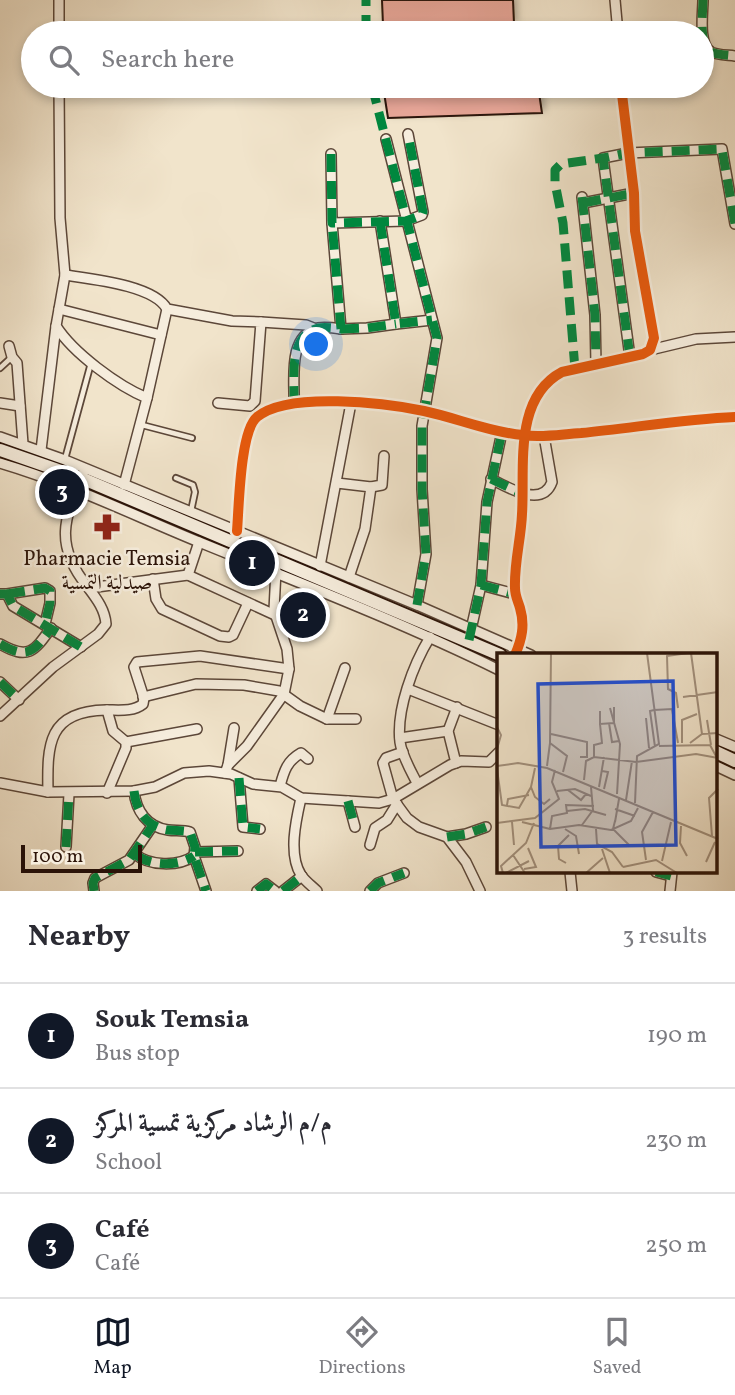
<!DOCTYPE html>
<meta charset="utf-8">
<style>
body{margin:0;font-family:Vollkorn,Amiri,serif;background:#f2f2f3;color:#2b2b33}
.scale{position:absolute;left:21px;bottom:18px;width:121px;box-sizing:border-box;padding-left:7px;border:4px solid #2b1308;border-top:0;font-size:19px;line-height:24px;white-space:nowrap;color:#2b1308;-webkit-text-stroke:5px #f6eddd;paint-order:stroke}
.you{position:absolute;left:317px;top:345px;width:24px;height:24px;margin:-18px;border:5px solid #fff;border-radius:50%;background:#1a73e8;box-shadow:0 0 0 10px #1a73e833}
.badge{display:grid;place-items:center;width:46px;height:46px;border-radius:50%;background:#111827;color:#fff;font-size:23px;font-weight:700}
.pin{position:absolute;translate:-50% -50%;border:4px solid #fff;box-shadow:0 2px 7px #0006}
.list{margin:0;padding:0;list-style:none}
h2{display:flex;justify-content:space-between;align-items:center;height:91px;margin:0;padding:0 28px;font-size:30px}
h2 small{font-size:23px;font-weight:400;color:#7c7c81}
.list li{display:grid;grid-template-columns:46px 1fr auto;gap:21px;align-items:center;box-sizing:border-box;height:105px;padding:0 28px;border-top:2px solid #e1e1e2}
.list b{display:block;font-size:26px;white-space:nowrap}
.list p{margin:0;font-size:23px;white-space:nowrap;color:#7c7c81}
.list em{font-size:23px;font-style:normal;color:#7c7c81}
.icon{flex:none;width:38px;height:38px;fill:none;stroke:currentColor;stroke-width:2;stroke-linecap:round;stroke-linejoin:round}
.map{position:relative;flex:none;width:735px;height:891px;overflow:hidden}
.search{position:absolute;background:#fff;box-shadow:0 4px 10px #0003;left:21px;right:21px;top:21px;height:77px;display:flex;align-items:center;gap:18px;box-sizing:border-box;padding:0 24px;border-radius:38px;color:#7c7c81;font-size:26px}
.sheet{height:406px;background:#fff}
nav{display:flex;justify-content:space-around;align-items:center;box-sizing:border-box;height:98px;border-top:2px solid #e1e1e2;background:#fff;font-size:19px;color:#7c7c81}
nav a{display:grid;justify-items:center;gap:4px}
nav .on{color:#111827}
.map>svg:first-child{display:block}
.building{fill:#e6a597;stroke:#2b1308;stroke-width:2;filter:url(#shadow)}
.lines{fill:none;stroke-linecap:round;stroke-linejoin:round}
.lane-casing{stroke:#5c4739;stroke-width:8}
.street-casing{stroke:#5c4739;stroke-width:12}
.secondary-casing{stroke:#2b1308;stroke-width:16}
.lane{stroke:#f6eddd;stroke-width:4.5}
.street{stroke:#f6eddd;stroke-width:9}
.secondary{stroke:#f6eddd;stroke-width:12}
.quiet{stroke:#00873e;stroke-width:9;stroke-dasharray:18 9;stroke-linecap:butt}
.cycleway-casing{stroke:#f6eddd;stroke-width:15}
.cycleway{stroke:#e8590c;stroke-width:10}
.labels{text-anchor:middle;stroke-width:5;stroke-linejoin:round;paint-order:stroke}
.poi-label{font-size:21px;fill:#2b1308;stroke:#f6eddd}
.inset-road{fill:none;stroke:#a2907d;stroke-width:2}
.view{fill:#1d4ed8;fill-opacity:0.15;stroke:#1d4ed8;stroke-width:3.5}
.inset-edge{fill:none;stroke:#2b1308;stroke-width:3.5}
</style>
<div class="map">
<svg width="735" height="891" viewBox="0 0 735 891">
<defs>
<filter id="shadow"><feDropShadow dx="3" dy="-3" stdDeviation="3.5" flood-color="#0004"/></filter>
</defs>
<rect width="100%" height="100%" fill="#f1e4cb"/>
<filter id="stains"><feTurbulence type="fractalNoise" baseFrequency=".00286" numOctaves="4"/><feColorMatrix values="0 0 0 0 .2 0 0 0 0 .09 0 0 0 0 .02 0 0 0 .5 -.17"/></filter>
<radialGradient id="worn" r=".72"><stop offset=".6" stop-color="#630" stop-opacity="0"/><stop offset="1" stop-color="#630" stop-opacity=".3"/></radialGradient>
<g class="building">
<path d="M382,0H513L514,24L383,25Z"/>
<path d="M383,86H538L542,113L388,118Z"/>
</g>
<g class="lines">
<g class="lane-casing">
<g id="lane">
<path d="M0,368L12,357"/>
<path d="M142,425L192,438"/>
<path d="M65,459L91,363"/>
<path d="M176,478L193,485L195,492L191,511"/>
</g>
</g>
<g class="street-casing">
<g id="street">
<path d="M615,0L618,33"/>
<path d="M703,0C703,13 698,43 711,52C717,55 728,55 735,56"/>
<path d="M59,33V0"/>
<path d="M59,86L60,218L65,275L56,326C73,353 118,386 147,398L124,485"/>
<path d="M386,139L437,338L422,426V489L426,554L417,605"/>
<path d="M331,154L332,223L406,221L422,215L423,212L408,134"/>
<path d="M582,197L595,315L596,364"/>
<path d="M583,203L634,193"/>
<path d="M380,221L396,324L432,320"/>
<path d="M65,275C91,279 154,285 167,309L232,321L261,322L255,401L250,406L218,403"/>
<path d="M59,309L161,335"/>
<path d="M261,322L306,325L316,329"/>
<path d="M341,329L367,328L396,324"/>
<path d="M9,346L12,357L17,363L23,444"/>
<path d="M650,350L696,339L735,337"/>
<path d="M630,357L603,158L628,153L722,149L735,224"/>
<path d="M147,398L167,309"/>
<path d="M0,403L20,406"/>
<path d="M294,404C295,380 287,336 318,328C325,327 334,328 341,329L332,223"/>
<path d="M0,437L65,460L417,605L531,655"/>
<path d="M41,450L56,326"/>
<path d="M0,463C68,483 133,515 199,542C300,583 401,622 499,670"/>
<path d="M491,479C507,487 542,509 552,482L544,436"/>
<path d="M337,483L371,487L365,529L349,577"/>
<path d="M371,487L382,485L384,456"/>
<path d="M237,531C239,507 240,431 257,417C288,391 386,403 424,411C457,418 489,432 523,435C542,438 562,434 581,433C633,428 684,419 735,417"/>
<path d="M320,566L351,403"/>
<path d="M188,575L199,542"/>
<path d="M153,579L156,599L162,609L220,636L229,637L233,635L248,603"/>
<path d="M481,585L515,594"/>
<path d="M89,588L188,575L275,615"/>
<path d="M0,594H7L13,606L81,647"/>
<path d="M7,594L45,588L50,591V603L45,624"/>
<path d="M470,634L481,585L487,502L502,432"/>
<path d="M0,644C28,660 34,652 51,628"/>
<path d="M515,655C522,639 525,625 520,608C518,601 515,596 515,588C514,563 521,539 522,514C525,468 513,398 562,372L643,354L650,350L654,338L635,231L634,193L621,86"/>
<path d="M0,682L19,700"/>
<path d="M408,689L499,725"/>
<path d="M143,697L196,684L244,685L279,691L300,706L327,719H356"/>
<path d="M0,716L53,667L98,634L106,624C105,609 96,598 87,586C54,545 64,518 83,474"/>
<path d="M327,719L345,668"/>
<path d="M400,738L448,731"/>
<path d="M716,739L735,747"/>
<path d="M126,742L197,729"/>
<path d="M403,752L386,758L383,763L393,799L407,818L419,827L447,837L466,862L480,891"/>
<path d="M456,763L448,731L457,707"/>
<path d="M228,765L234,728"/>
<path d="M716,766L735,775"/>
<path d="M225,773L228,765L247,746L284,694L289,669L287,649L274,610L276,570"/>
<path d="M239,778L243,827L260,829"/>
<path d="M0,783L48,792L134,791L155,787L184,773L209,771L231,774L253,784L282,787L301,798L379,803L393,799L450,765L461,761L489,762L499,752"/>
<path d="M417,783C411,771 402,756 400,742C396,710 413,665 430,637"/>
<path d="M280,786C284,771 287,761 301,753L308,759"/>
<path d="M134,791C136,811 147,827 168,830C175,831 183,830 190,832L195,847L194,856L206,891"/>
<path d="M48,792C47,744 48,711 106,710C119,710 133,712 143,704L144,698L134,667L137,662L200,656L289,669"/>
<path d="M107,793L126,748V742L113,731L107,710"/>
<path d="M301,798C296,820 288,854 301,875C305,881 312,886 317,891"/>
<path d="M348,801L355,827"/>
<path d="M447,837L466,834L486,827"/>
<path d="M370,845L375,828L387,820L397,804"/>
<path d="M66,847L69,794"/>
<path d="M195,852L238,851"/>
<path d="M135,854C149,866 178,867 194,856"/>
<path d="M570,872L572,891"/>
<path d="M656,872L671,876"/>
<path d="M94,891L93,883L95,878L129,860L153,825"/>
<path d="M257,891L266,884L275,891"/>
<path d="M283,891L302,876"/>
<path d="M370,891L378,883L404,873"/>
<path d="M670,891L672,872"/>
</g>
</g>
<g class="secondary-casing">
<g id="secondary">
<path d="M0,450L81,478L500,655"/>
<path d="M716,752L735,761"/>
</g>
</g>
<use href="#lane" class="lane"/>
<use href="#street" class="street"/>
<use href="#secondary" class="secondary"/>
<g class="quiet">
<path d="M703,0C703,13 698,43 711,52C717,55 728,55 735,56"/>
<path d="M366,33V0"/>
<path d="M372,86L437,338L422,426V489L426,554L417,605"/>
<path d="M331,154L332,223L406,221L422,215L423,212L408,134"/>
<path d="M582,197L595,315L596,364"/>
<path d="M583,203L634,193"/>
<path d="M380,221L396,324L432,320"/>
<path d="M341,329L367,328L396,324"/>
<path d="M630,357L603,158L628,153L722,149L735,224"/>
<path d="M575,369L563,223L555,183V170L561,164L603,158"/>
<path d="M294,404C295,380 287,336 318,328C325,327 334,328 341,329L332,223"/>
<path d="M491,479L521,493"/>
<path d="M481,585L515,594"/>
<path d="M0,594H7L13,606L81,647"/>
<path d="M7,594L45,588L50,591V603L45,624"/>
<path d="M469,640L481,585L487,502L502,432"/>
<path d="M0,644C28,660 34,652 51,628"/>
<path d="M0,682L19,700"/>
<path d="M239,778L243,827L260,829"/>
<path d="M134,791C136,811 147,827 168,830C175,831 183,830 190,832L195,847L194,856L206,891"/>
<path d="M348,801L355,827"/>
<path d="M447,837L466,834L486,827"/>
<path d="M66,847L69,794"/>
<path d="M195,852L238,851"/>
<path d="M135,854C149,866 178,867 194,856"/>
<path d="M656,872L671,876"/>
<path d="M94,891L93,883L95,878L129,860L153,825"/>
<path d="M257,891L266,884L275,891"/>
<path d="M283,891L302,876"/>
<path d="M370,891L378,883L404,873"/>
</g>
<g class="cycleway-casing">
<g id="cycleway">
<path d="M237,531C239,507 240,431 257,417C288,391 386,403 424,411C457,418 489,432 523,435C542,438 562,434 581,433C633,428 684,419 735,417"/>
<path d="M515,655C522,639 525,625 520,608C518,601 515,596 515,588C514,563 521,539 522,514C525,468 513,398 562,372L643,354L650,350L654,338L635,231L634,193L621,86"/>
</g>
</g>
<use href="#cycleway" class="cycleway"/>
</g>
<defs>
<g id="pharmacy-bare" transform="scale(2.1)"><path d="M-2-6h4v4h4v4h-4v4h-4v-4h-4v-4h4Z" fill="#8f2418" stroke="#f6eddd" stroke-width="2.5" paint-order="stroke"/></g>
</defs>
<g fill-rule="evenodd">
<use href="#pharmacy-bare" x="107" y="527"/>
</g>
<g class="labels">
<g class="poi-label">
<text x="107" y="565">Pharmacie Temsia<tspan x="107" dy="24">صيدلية التمسية</tspan></text>
</g>
</g>
<g transform="translate(497 653)">
<rect width="220" height="220" fill="#f1e4cb"/>
<path class="inset-road" d="M54,0L53,90L70,103L66,119M194,0L205,81M186,44L221,39M113,55L123,91L120,141M181,55L179,40L171,36L170,3L191,0M103,58V71L117,70V54M149,65L152,95M210,67L214,92M112,70L115,89L122,88M0,74L4,82L0,96M54,81L90,89V104H83M185,90V67L200,61M193,90L205,81L221,80M162,93L213,92L220,105M158,94L153,58L157,57L175,56L181,90M97,104V92L105,90L103,71M0,113L21,110L50,115L221,186M50,113L53,90M38,115L34,134L38,144L47,151L53,146M0,116L5,152L22,155L34,134M105,118L111,119L107,136M87,127L89,108L97,104L139,109L199,101L221,105M102,134L107,104M71,137L84,147L89,141M60,138L78,136L94,143M129,147L135,108M138,150L140,103L162,91L150,0M10,152L11,146L32,142M118,156L138,163M70,158L88,156L109,162M118,168L116,176L133,193M15,169L17,192M25,169L53,176L82,172L114,177L134,168L141,155M118,169L122,146M0,170L38,165L62,146L55,129L58,117M85,172L96,157L94,134M184,173L183,190L190,203M53,176L55,163L70,160L69,152L97,153M68,176L79,183L82,201M99,176L100,191L115,199L126,214M215,183L212,145L221,136M105,196L113,220M16,202L28,220M149,207L145,179L156,159M165,208L174,169M209,209L218,189M69,210L62,206L61,193L72,182M126,214L159,207L180,220M27,216L39,214L31,195M6,220L4,213L29,190L37,170M9,220L32,208M89,220L106,205"/>
<path class="view" d="M176,28L179,192L44,194L41,31Z"/>
<rect width="220" height="220" class="inset-edge"/>
</g>
<rect width="100%" height="100%" filter="url(#stains)"/>
<rect width="100%" height="100%" fill="url(#worn)"/>
</svg>
<div class="scale">100 m</div>
<div class="you"></div>
<div class="pin badge" style="left:252px;top:563px">1</div>
<div class="pin badge" style="left:303px;top:615px">2</div>
<div class="pin badge" style="left:62px;top:492px">3</div>
<div class="search"><svg class="icon" aria-label="search" viewBox="0 0 24 24"><circle cx="10" cy="10" r="6"/><path d="M15 15l6 6"/></svg>Search here</div>
</div>
<section class="sheet">
<h2>Nearby<small>3 results</small></h2>
<ul class="list">
<li><span class="badge">1</span><div><b>Souk Temsia</b><p>Bus stop</p></div><em>190 m</em></li>
<li><span class="badge">2</span><div><b>م/م الرشاد مركزية تمسية المركز</b><p>School</p></div><em>230 m</em></li>
<li><span class="badge">3</span><div><b>Café</b><p>Café</p></div><em>250 m</em></li>
</ul>
</section>
<nav>
<a class="on"><svg class="icon" aria-label="map" viewBox="0 0 24 24"><path d="M3 6l6-2 6 2 6-2v14l-6 2-6-2-6 2zM9 4v14M15 6v14"/></svg>Map</a>
<a><svg class="icon" aria-label="directions" viewBox="0 0 24 24"><path d="M12 3l9 9-9 9-9-9zM9 14v-3h6M13 9l2 2-2 2"/></svg>Directions</a>
<a><svg class="icon" aria-label="saved" viewBox="0 0 24 24"><path d="M7 4h10v16l-5-4-5 4z"/></svg>Saved</a>
</nav>
